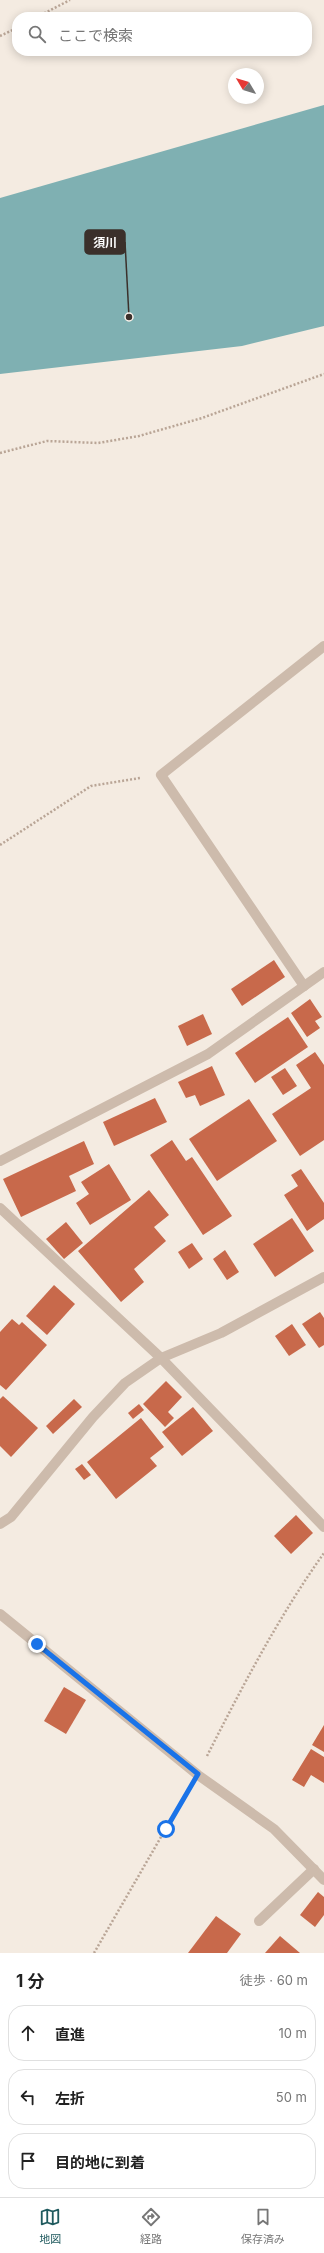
<!DOCTYPE html>
<html lang="ja">
<meta charset="utf-8">
<style>
body{margin:0;font-family:Inter,"Noto Sans JP",sans-serif;background:#f6f6f6;color:#222}
.compass{position:absolute;left:228px;top:68px;width:36px;height:36px;border-radius:50%;background:#fff;box-shadow:0 2px 10px #0003;rotate:308deg}
.stop{position:absolute;width:12px;height:12px;margin:-9px;border:3px solid #1a73e8;border-radius:50%;background:#fff}
.stop.end{background:#1a73e8;border-color:#fff;box-shadow:0 1px 4px #0008}
.list{margin:0;padding:0;list-style:none}
h2{display:flex;justify-content:space-between;align-items:center;height:52px;margin:0;padding:0 16px;font-size:17px}
h2 small{font-size:13px;font-weight:400;color:#767676}
.list li{display:grid;grid-template-columns:26px 1fr auto;gap:12px;align-items:center;box-sizing:border-box;height:56px;margin:0 8px 8px;padding:0 8px;border:1px solid #e0e0e0;border-radius:16px}
.list b{display:block;font-size:15px;white-space:nowrap}
.list em{font-size:13px;font-style:normal;color:#767676}
.icon{flex:none;width:22px;height:22px;fill:none;stroke:currentColor;stroke-width:2;stroke-linecap:round;stroke-linejoin:round}
.map{position:relative;flex:none;width:324px;height:1953px;overflow:hidden}
.search{position:absolute;background:#fff;box-shadow:0 2px 10px #0003;left:12px;right:12px;top:12px;height:44px;display:flex;align-items:center;gap:10px;box-sizing:border-box;padding:0 14px;border-radius:16px;color:#767676;font-size:15px}
.sheet{height:244px;background:#fff}
nav{display:flex;justify-content:space-around;align-items:center;box-sizing:border-box;height:56px;border-top:1px solid #e0e0e0;background:#fff;font-size:11px;color:#767676}
nav a{display:grid;justify-items:center;gap:2px}
nav .on{color:#1f5a5e}
.map>svg:first-child{display:block}
.water{fill:#7fb0b2}
.building{fill:#c8694b}
.lines{fill:none;stroke-linecap:round;stroke-linejoin:round}
.path{stroke:#b9a596;stroke-width:2.5;stroke-dasharray:2 2;stroke-linecap:butt}
.minor{stroke:#cdbbac;stroke-width:10}
.route{stroke:#1a73e8;stroke-width:5}
.leader{fill:none;stroke:#3b302b;stroke-width:1.5}
.callout-dot{fill:#3b302b;stroke:#fbf5ee;stroke-width:1.5}
.callout{fill:#3b302b;stroke:#3b302b;stroke-width:1.5}
.callout-label{font-size:12px;text-anchor:middle;font-weight:bold;fill:#fff}
</style>
<div class="map">
<svg width="324" height="1953" viewBox="0 0 324 1953">
<rect width="100%" height="100%" fill="#f4ebe1"/>
<path class="water" d="M324,105V326L242,346L0,374V198Z"/>
<g class="building">
<path d="M274,960L285,977L242,1006L231,989Z"/>
<path d="M310,999L322,1017L315,1021L320,1028L307,1037L291,1013Z"/>
<path d="M203,1014L212,1034L187,1046L178,1026Z"/>
<path d="M288,1017L308,1047L255,1083L235,1053Z"/>
<path d="M315,1052L324,1065V1140L300,1156L272,1114L311,1088L296,1065Z"/>
<path d="M212,1066L225,1095L200,1106L195,1095L186,1098L178,1082Z"/>
<path d="M285,1068L297,1086L283,1095L271,1077Z"/>
<path d="M155,1098L167,1122L114,1146L103,1122Z"/>
<path d="M249,1099L277,1141L217,1181L189,1139Z"/>
<path d="M172,1140L186,1161L192,1157L232,1216L203,1235L150,1155Z"/>
<path d="M84,1141L94,1164L69,1176L76,1191L21,1217L3,1179Z"/>
<path d="M109,1164L131,1200L90,1225L76,1203L89,1194L81,1182Z"/>
<path d="M301,1169L324,1203V1219L307,1231L284,1195L298,1186L291,1175Z"/>
<path d="M149,1190L169,1215L154,1227L166,1241L134,1269L144,1282L121,1302L78,1251Z"/>
<path d="M292,1218L314,1251L275,1277L253,1244Z"/>
<path d="M66,1222L83,1243L64,1259L46,1239Z"/>
<path d="M192,1243L203,1259L189,1269L178,1252Z"/>
<path d="M225,1250L239,1272L227,1280L213,1259Z"/>
<path d="M54,1285L75,1304L47,1335L26,1316Z"/>
<path d="M320,1312L324,1318V1345L319,1348L302,1324Z"/>
<path d="M12,1319L19,1325L22,1322L47,1345L6,1390L0,1385V1332Z"/>
<path d="M292,1324L306,1345L289,1356L275,1336Z"/>
<path d="M166,1381L182,1397L168,1412L174,1418L165,1427L143,1404Z"/>
<path d="M3,1396L38,1428L11,1457L0,1446V1399Z"/>
<path d="M74,1399L82,1407L53,1434L46,1426Z"/>
<path d="M139,1404L144,1410L133,1419L128,1413Z"/>
<path d="M193,1407L213,1431L182,1456L162,1432Z"/>
<path d="M141,1418L164,1447L150,1458L157,1466L116,1499L87,1462Z"/>
<path d="M82,1464L91,1475L84,1480L75,1469Z"/>
<path d="M296,1515L313,1533L291,1554L274,1536Z"/>
<path d="M64,1687L86,1700L66,1734L44,1721Z"/>
<path d="M324,1725V1752L312,1745Z"/>
<path d="M311,1749L324,1757V1783L311,1775L304,1787L292,1780Z"/>
<path d="M318,1892L324,1897V1915L315,1927L300,1915Z"/>
<path d="M216,1916L241,1934L227,1953H188Z"/>
<path d="M280,1936L300,1953H265Z"/>
</g>
<g class="lines">
<g class="path">
<path d="M37,17L70,0"/>
<path d="M0,36L17,28"/>
<path d="M0,453L47,441L98,443L139,436L202,418L324,374"/>
<path d="M0,845L91,786L140,778"/>
<path d="M207,1756C242,1687 279,1616 324,1553"/>
<path d="M94,1953L187,1792"/>
</g>
<g class="minor">
<path d="M304,986L161,775L324,646"/>
<path d="M0,1161L208,1054L324,972"/>
<path d="M0,1208L161,1358L324,1527"/>
<path d="M0,1524L11,1517L93,1417L125,1383L161,1358L221,1333L324,1277"/>
<path d="M0,1614L198,1775L274,1829L324,1880"/>
<path d="M259,1921L314,1869"/>
</g>
</g>
<g class="lines">
<path class="route" d="M37,1644L198,1774L166,1829"/>
</g>
<path class="leader" d="M129 317L125 242"/>
<circle class="callout-dot" cx="129" cy="317" r="4"/>
<rect class="callout" x="85" y="230" width="40" height="24" rx="4"/>
<g class="callout-label">
<text x="105" y="247">須川</text>
</g>
</svg>
<svg class="compass" viewBox="-18 -18 36 36"><path d="M0-13l5 13h-10z" fill="#e53935"/><path d="M0 13l5-13h-10z" fill="#767676"/></svg>
<div class="stop" style="left:166px;top:1829px"></div>
<div class="stop end" style="left:37px;top:1644px"></div>
<div class="search"><svg class="icon" aria-label="search" viewBox="0 0 24 24"><circle cx="10" cy="10" r="6"/><path d="M15 15l6 6"/></svg>ここで検索</div>
</div>
<section class="sheet">
<h2>1 分<small>徒歩 · 60 m</small></h2>
<ul class="list">
<li><svg class="icon" aria-label="ahead" viewBox="0 0 24 24"><path d="M12 20V5M6 11l6-6 6 6"/></svg><div><b>直進</b></div><em>10 m</em></li>
<li><svg class="icon" aria-label="left" viewBox="0 0 24 24"><path d="M17 20v-9H6M10 6l-5 5 5 5"/></svg><div><b>左折</b></div><em>50 m</em></li>
<li><svg class="icon" aria-label="arrive" viewBox="0 0 24 24"><path d="M6 21V4h12l-3 4 3 4H6"/></svg><div><b>目的地に到着</b></div></li>
</ul>
</section>
<nav>
<a class="on"><svg class="icon" aria-label="map" viewBox="0 0 24 24"><path d="M3 6l6-2 6 2 6-2v14l-6 2-6-2-6 2zM9 4v14M15 6v14"/></svg>地図</a>
<a><svg class="icon" aria-label="directions" viewBox="0 0 24 24"><path d="M12 3l9 9-9 9-9-9zM9 14v-3h6M13 9l2 2-2 2"/></svg>経路</a>
<a><svg class="icon" aria-label="saved" viewBox="0 0 24 24"><path d="M7 4h10v16l-5-4-5 4z"/></svg>保存済み</a>
</nav>
